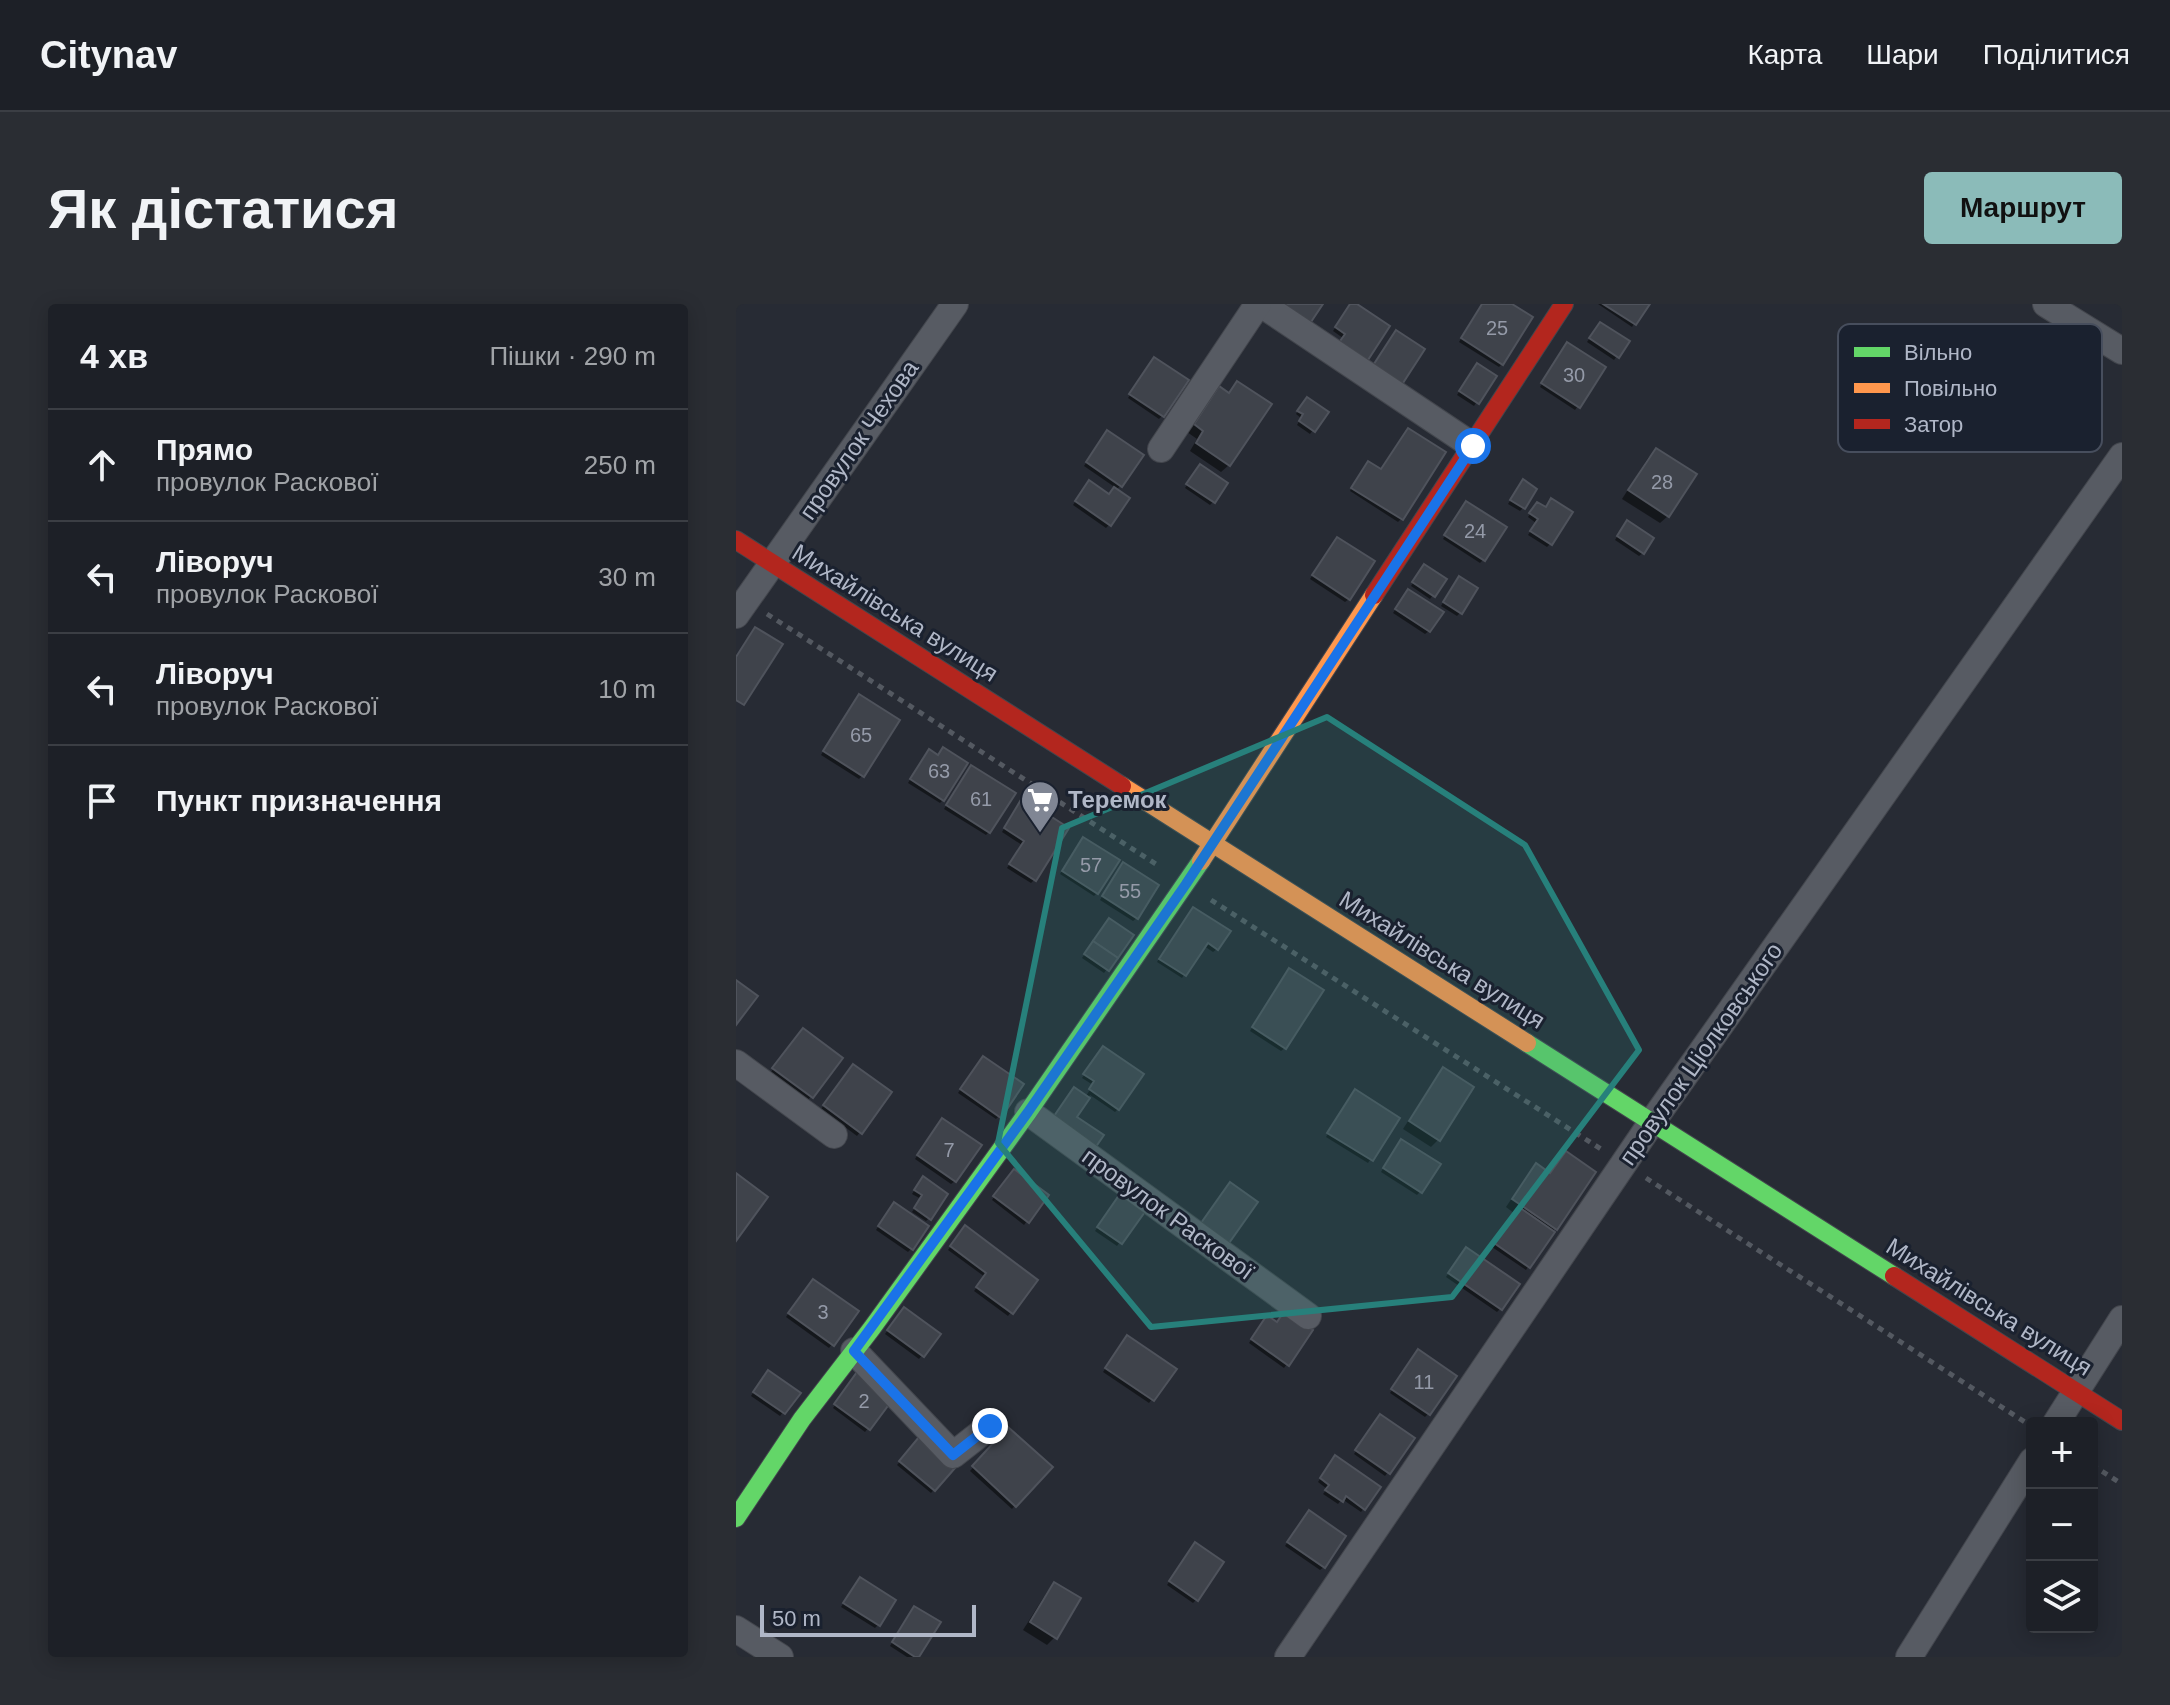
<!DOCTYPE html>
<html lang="uk">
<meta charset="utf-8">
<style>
body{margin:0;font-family:Arial,sans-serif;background:#2a2d33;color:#f1f3f6}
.controls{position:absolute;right:24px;bottom:24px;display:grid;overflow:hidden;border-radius:8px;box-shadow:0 4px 20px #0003}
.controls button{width:72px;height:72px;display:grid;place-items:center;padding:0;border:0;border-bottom:2px solid #3b3e44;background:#1d2027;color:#f1f3f6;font:40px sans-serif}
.scale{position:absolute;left:24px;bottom:20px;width:216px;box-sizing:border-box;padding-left:8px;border:4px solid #b0b7c7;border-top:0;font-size:22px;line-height:28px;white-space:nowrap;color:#b0b7c7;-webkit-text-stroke:6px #1a212f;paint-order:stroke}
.stop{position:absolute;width:24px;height:24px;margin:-18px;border:6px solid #1a73e8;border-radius:50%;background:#fff}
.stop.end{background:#1a73e8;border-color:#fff;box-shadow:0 2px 8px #0008}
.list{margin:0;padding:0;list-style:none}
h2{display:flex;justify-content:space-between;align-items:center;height:104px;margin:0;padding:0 32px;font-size:34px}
h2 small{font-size:26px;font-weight:400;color:#a0a3a7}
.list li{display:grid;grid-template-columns:52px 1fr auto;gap:24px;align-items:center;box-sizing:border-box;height:112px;padding:0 32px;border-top:2px solid #3b3e44}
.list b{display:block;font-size:30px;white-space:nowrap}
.list p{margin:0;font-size:26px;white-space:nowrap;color:#a0a3a7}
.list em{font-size:26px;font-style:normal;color:#a0a3a7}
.icon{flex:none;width:44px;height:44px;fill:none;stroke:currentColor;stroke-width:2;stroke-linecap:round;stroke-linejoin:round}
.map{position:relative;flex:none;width:1386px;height:1353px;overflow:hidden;border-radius:8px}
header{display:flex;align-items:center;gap:48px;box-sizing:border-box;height:112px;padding:0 40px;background:#1d2027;border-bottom:2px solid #3b3e44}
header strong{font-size:38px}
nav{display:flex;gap:44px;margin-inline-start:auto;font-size:28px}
.intro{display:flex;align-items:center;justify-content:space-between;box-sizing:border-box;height:192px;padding:0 48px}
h1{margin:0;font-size:56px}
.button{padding:20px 36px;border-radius:8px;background:#8bbbb9;color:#111;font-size:28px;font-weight:700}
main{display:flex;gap:48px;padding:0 48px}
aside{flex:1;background:#1d2027;border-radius:8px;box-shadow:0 4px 20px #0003}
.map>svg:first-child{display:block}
.shadow{fill:#0007}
.building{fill:#3f434b;stroke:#4f535c;stroke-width:2}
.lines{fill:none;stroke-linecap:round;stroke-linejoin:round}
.street-casing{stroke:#43464d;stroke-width:28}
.fast-casing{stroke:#43464d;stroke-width:20}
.slow-casing{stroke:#43464d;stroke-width:20}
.jam-casing{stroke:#43464d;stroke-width:20}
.path{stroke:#545961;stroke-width:5;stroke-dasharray:6 6;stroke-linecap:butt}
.street{stroke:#575b63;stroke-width:26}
.fast{stroke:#63d668;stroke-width:18}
.slow{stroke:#ff974d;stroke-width:18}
.jam{stroke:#b3261e;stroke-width:18}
.route{stroke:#1a73e8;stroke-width:10}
.marked{fill:#27807b;fill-opacity:0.2;stroke:#27807b;stroke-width:6;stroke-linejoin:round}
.labels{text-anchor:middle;stroke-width:6;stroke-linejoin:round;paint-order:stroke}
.number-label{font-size:20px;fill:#949aa8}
.street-label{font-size:24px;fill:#b0b7c7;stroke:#1a212f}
.poi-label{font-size:24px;font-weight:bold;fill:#b0b7c7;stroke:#1a212f;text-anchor:start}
.key{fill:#1a212f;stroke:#474e5d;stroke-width:2}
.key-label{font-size:22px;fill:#b0b7c7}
</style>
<header>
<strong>Citynav</strong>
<nav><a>Карта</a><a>Шари</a><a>Поділитися</a></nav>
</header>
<div class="intro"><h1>Як дістатися</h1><a class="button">Маршрут</a></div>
<main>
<aside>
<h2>4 хв<small>Пішки · 290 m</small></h2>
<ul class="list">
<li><svg class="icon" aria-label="ahead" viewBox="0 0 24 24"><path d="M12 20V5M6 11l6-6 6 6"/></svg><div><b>Прямо</b><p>провулок Раскової</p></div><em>250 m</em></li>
<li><svg class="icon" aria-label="left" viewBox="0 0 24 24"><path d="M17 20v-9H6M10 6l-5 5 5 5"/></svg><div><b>Ліворуч</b><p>провулок Раскової</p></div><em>30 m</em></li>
<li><svg class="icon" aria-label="left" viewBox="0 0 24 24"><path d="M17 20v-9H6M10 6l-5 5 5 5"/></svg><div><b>Ліворуч</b><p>провулок Раскової</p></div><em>10 m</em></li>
<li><svg class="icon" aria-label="arrive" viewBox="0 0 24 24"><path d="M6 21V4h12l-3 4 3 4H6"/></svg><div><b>Пункт призначення</b></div></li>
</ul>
</aside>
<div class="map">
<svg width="1386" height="1353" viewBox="0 0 1386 1353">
<rect width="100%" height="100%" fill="#272b34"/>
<g class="shadow">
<path d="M616,0H617L652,22L607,34L597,27Z"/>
<path d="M747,0H773L766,60L763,63L723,38Z"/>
<path d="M862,0H911L896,23Z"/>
<path d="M861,24L891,38L878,56L851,38Z"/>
<path d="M828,44L842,102L839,106L804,83Z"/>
<path d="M415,59L426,112L423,115L392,94Z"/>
<path d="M738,65L758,72L738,102L721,91Z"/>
<path d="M501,79L493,161L485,168L454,147L461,135L451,128L476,92L483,85L491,90Z"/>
<path d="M568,98L577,126L574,130L561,121L565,114L560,110Z"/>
<path d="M368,132L385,181L379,187L374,220L370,224L337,201L350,182L373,192L380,184L348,162Z"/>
<path d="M920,146L932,212L924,219L886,195L912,154Z"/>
<path d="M629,163L665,215L662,218L614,187Z"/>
<path d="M461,165L477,198L474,201L449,184Z"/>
<path d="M784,181L787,204L784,207L772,200Z"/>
<path d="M727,202L747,256L744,259L707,235Z"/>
<path d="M798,204L814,240L811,243L792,231L800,219L792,213Z"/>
<path d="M888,222L907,249L903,252L879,236Z"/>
<path d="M598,239L613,295L609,298L574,275Z"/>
<path d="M685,266L697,291L694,295L675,282Z"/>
<path d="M720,278L724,309L721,312L705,302Z"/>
<path d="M669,291L693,327L689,330L657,309Z"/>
<path d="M120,395L126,472L123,475L85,451Z"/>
<path d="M190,450L201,453L207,496L204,499L172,479Z"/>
<path d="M232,467L253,528L250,531L208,505Z"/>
<path d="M284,500L298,576L295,579L271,564L286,541L266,528Z"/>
<path d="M344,539L361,589L358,592L324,570Z"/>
<path d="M384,564L401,614L397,617L364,596Z"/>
<path d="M454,608L481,645L477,648L468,642L446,674L421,658Z"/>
<path d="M370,620L395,632L368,669L346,654Z"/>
<path d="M551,670L549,744L545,747L514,727Z"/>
<path d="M64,730L104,754L72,796L35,768Z"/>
<path d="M364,748L382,805L379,808L354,791L339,813L315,819L350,792L357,781L346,774Z"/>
<path d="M244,758L263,812L260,815L222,789Z"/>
<path d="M707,765L703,835L695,843L667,825L700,773Z"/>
<path d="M114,766L154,789L121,832L85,805Z"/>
<path d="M616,791L661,814L632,859L590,833Z"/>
<path d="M203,820L219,877L215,880L179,855Z"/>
<path d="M662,841L684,888L681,891L645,868Z"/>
<path d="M830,849L819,924L790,966L756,943L779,910L770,903L792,870L800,862L813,871Z"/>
<path d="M275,870L291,917L288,921L256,896Z"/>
<path d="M184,878L193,914L190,917L176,908L185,895L176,890Z"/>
<path d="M383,893L408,905L381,942L359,927Z"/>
<path d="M155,904L175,945L172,948L140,926Z"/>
<path d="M226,927L299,976L272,1012L238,987L249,973L212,946Z"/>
<path d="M727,949L764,1005L761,1008L710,973Z"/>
<path d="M74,981L120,1008L93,1044L50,1013Z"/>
<path d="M165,1009L202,1030L183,1055L149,1030Z"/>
<path d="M528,1017L551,1060L548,1064L513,1039Z"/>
<path d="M388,1037L438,1065L413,1099L367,1068Z"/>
<path d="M679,1051L693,1109L689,1113L654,1089Z"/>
<path d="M29,1071L62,1089L44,1112L15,1092Z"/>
<path d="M118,1074L155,1095L129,1128L97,1104Z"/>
<path d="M641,1116L652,1168L649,1172L618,1150Z"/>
<path d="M272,1125L314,1163L276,1205L234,1167Z"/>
<path d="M183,1136L216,1164L195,1189L161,1161Z"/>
<path d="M596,1157L628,1204L625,1208L606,1195L602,1200L587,1190L591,1185L582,1178Z"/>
<path d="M570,1212L588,1263L584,1266L549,1242Z"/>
<path d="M456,1244L460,1296L457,1299L431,1281Z"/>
<path d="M121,1279L142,1321L139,1324L105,1303Z"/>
<path d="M318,1280L319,1333L311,1341L287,1326L311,1288Z"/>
<path d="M175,1308L181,1353H171L154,1342Z"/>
</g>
<g class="building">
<path d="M540,0H587L573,21Z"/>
<path d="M614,0H621L654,22L630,59L602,40L609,30L599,23Z"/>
<path d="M746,0H776L797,13L767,61L725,34Z"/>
<path d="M867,0H914L900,21Z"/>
<path d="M864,18L894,37L883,54L853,34Z"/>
<path d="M660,26L689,45L665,82L636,63Z"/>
<path d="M831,38L870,63L844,104L805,79Z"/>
<path d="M418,53L453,76L428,113L393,90Z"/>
<path d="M741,59L761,72L743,100L723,87Z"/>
<path d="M501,77L536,100L494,162L460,139L467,127L458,120L483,82L493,89Z"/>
<path d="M571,93L593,108L579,128L563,117L567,110L561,107Z"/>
<path d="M672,124L710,148L667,216L615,184L632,157L645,165Z"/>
<path d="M371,126L408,151L386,183L350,158Z"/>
<path d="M920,144L961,170L933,213L892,186Z"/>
<path d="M464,160L492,179L479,199L450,180Z"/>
<path d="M787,175L801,185L789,205L774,196Z"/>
<path d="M353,176L373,190L378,183L394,194L375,222L339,197Z"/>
<path d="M815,194L837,208L816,241L794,227L802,215L793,209L801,198L810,203Z"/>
<path d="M730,197L771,223L749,257L708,231Z"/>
<path d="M891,216L918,234L908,250L881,232Z"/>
<path d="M601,233L639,257L614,296L576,271Z"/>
<path d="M688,260L711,275L699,293L676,278Z"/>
<path d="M723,272L742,284L726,310L707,298Z"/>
<path d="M672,285L708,308L694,328L659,305Z"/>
<path d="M19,323L47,340L8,401L0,396V353Z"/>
<path d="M123,390L164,416L128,473L87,447Z"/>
<path d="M207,443L232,459L208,497L174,475L193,445L202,451Z"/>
<path d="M235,461L280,489L254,529L210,501Z"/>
<path d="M286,494L333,524L300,577L273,560L288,537L268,524Z"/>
<path d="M347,533L384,556L362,590L326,567Z"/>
<path d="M387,558L423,581L402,615L366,592Z"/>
<path d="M457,603L495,627L482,646L472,639L450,672L423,655Z"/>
<path d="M373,614L398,631L382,654L357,637Z"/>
<path d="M357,637L382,654L373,667L348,650Z"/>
<path d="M553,664L588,686L550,745L516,723Z"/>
<path d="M0,676L22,692L0,721Z"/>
<path d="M67,724L107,754L77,794L36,764Z"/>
<path d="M367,742L408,770L383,806L353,785L358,777L347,770Z"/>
<path d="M247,752L288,780L265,814L224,785Z"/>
<path d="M117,760L156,788L126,830L87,801Z"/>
<path d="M707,763L738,783L704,837L673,817Z"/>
<path d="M338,783L354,794L341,813L368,831L359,844L316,815Z"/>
<path d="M619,785L664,814L637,857L591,829Z"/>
<path d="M206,814L246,841L220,878L181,851Z"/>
<path d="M665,835L705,860L686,889L647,864Z"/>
<path d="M830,847L860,868L821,926L776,895L800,859L814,869Z"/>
<path d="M278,865L313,891L293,919L257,892Z"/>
<path d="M0,869L32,893L0,937Z"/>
<path d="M187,872L212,890L195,916L178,904L186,891L178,886Z"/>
<path d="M494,878L522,898L493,939L465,919Z"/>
<path d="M386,887L411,905L386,940L361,923Z"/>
<path d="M158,898L193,922L177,946L142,922Z"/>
<path d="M783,903L819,928L794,964L758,939Z"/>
<path d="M229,921L302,976L277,1010L240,983L250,969L214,942Z"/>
<path d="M730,943L784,980L766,1006L712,969Z"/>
<path d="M77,975L123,1007L98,1042L52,1009Z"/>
<path d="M168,1003L205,1030L188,1053L151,1026Z"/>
<path d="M549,1006L577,1026L553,1062L515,1035L531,1011L541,1018Z"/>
<path d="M391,1031L441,1065L418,1097L369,1064Z"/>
<path d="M682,1045L721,1072L694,1111L655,1085Z"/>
<path d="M32,1066L65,1089L49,1110L17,1088Z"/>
<path d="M121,1068L157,1095L134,1126L98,1100Z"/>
<path d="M644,1110L679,1134L654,1170L619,1146Z"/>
<path d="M272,1123L317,1163L280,1203L236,1162Z"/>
<path d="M183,1133L219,1164L199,1187L163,1157Z"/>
<path d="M599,1151L645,1183L629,1206L610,1192L607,1198L589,1186L593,1181L584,1174Z"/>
<path d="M573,1206L610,1232L589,1264L551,1238Z"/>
<path d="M459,1238L488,1258L462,1297L433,1277Z"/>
<path d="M124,1273L160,1296L144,1322L107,1299Z"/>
<path d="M318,1278L345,1294L321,1335L294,1318Z"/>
<path d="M178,1302L205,1318L183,1353H179L156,1338Z"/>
</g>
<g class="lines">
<g class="street-casing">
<g id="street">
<path d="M525,0L737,142"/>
<path d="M1310,0L1386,47"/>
<path d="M425,145L522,0"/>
<path d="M0,311L219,0"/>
<path d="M0,759L98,831"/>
<path d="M292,808L572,1012"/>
<path d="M118,1047L217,1151L254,1122"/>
<path d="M1320,1119L1386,1015"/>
<path d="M0,1325L44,1353"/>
<path d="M552,1353L916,818L1386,152"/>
<path d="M1173,1353L1296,1157"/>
</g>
</g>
<g class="fast-casing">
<g id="fast">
<path d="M791,739L1158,972"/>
<path d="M0,1214L66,1115L136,1024L292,808L465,557"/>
</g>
</g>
<g class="slow-casing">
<g id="slow">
<path d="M386,482L791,739"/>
<path d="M465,557L638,291"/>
</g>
</g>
<g class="jam-casing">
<g id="jam">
<path d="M0,236L386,482"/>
<path d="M638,291L828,0"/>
<path d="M1158,972L1386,1117"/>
</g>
</g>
<g class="path">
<path d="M31,310L423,562"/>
<path d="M475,596L868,847"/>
<path d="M910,874L1295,1122"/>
<path d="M1356,1161L1386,1180"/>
</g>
<use href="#street" class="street"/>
<use href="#fast" class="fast"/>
<use href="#slow" class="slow"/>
<use href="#jam" class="jam"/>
</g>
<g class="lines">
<path class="route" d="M254,1122L217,1151L118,1047L292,808L450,580L737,142"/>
</g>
<path class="marked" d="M591,413L789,541L903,746L716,993L415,1023L262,839L326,524Z"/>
<defs>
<g id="supermarket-pin" transform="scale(2)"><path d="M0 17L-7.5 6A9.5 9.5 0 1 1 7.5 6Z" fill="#808694" stroke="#1a212f"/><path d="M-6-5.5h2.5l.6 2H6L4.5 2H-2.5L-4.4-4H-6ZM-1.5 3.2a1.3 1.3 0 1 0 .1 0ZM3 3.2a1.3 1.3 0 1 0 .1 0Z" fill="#fff"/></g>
</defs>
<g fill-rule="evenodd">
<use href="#supermarket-pin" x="304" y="496"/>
</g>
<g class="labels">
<g class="number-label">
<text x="761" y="31">25</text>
<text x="838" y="78">30</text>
<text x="926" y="185">28</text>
<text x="739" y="234">24</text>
<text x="125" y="438">65</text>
<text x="203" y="474">63</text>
<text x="245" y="502">61</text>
<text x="355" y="568">57</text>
<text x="394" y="594">55</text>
<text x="213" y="853">7</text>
<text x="87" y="1015">3</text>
<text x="688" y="1085">11</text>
<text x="128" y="1104">2</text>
</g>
<g class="street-label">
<text transform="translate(123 136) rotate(-55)" y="8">провулок Чехова</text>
<text transform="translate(159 309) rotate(32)" y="8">Михайлівська вулиця</text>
<text transform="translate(706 656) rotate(32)" y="8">Михайлівська вулиця</text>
<text transform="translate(965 750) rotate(-55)" y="8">провулок Ціолковського</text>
<text transform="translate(432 910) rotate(36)" y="8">провулок Раскової</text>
<text transform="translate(1253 1003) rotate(32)" y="8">Михайлівська вулиця</text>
</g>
<g class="poi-label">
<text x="332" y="504">Теремок</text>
</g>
</g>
<rect x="1102" y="20" width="264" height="128" rx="12" class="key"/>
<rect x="1118" y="43" width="36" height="10" fill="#63d668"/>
<rect x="1118" y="79" width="36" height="10" fill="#ff974d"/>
<rect x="1118" y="115" width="36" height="10" fill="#b3261e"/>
<g class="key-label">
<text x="1168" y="56">Вільно</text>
<text x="1168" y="92">Повільно</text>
<text x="1168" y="128">Затор</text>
</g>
</svg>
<div class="controls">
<button>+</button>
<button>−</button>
<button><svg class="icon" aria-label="layers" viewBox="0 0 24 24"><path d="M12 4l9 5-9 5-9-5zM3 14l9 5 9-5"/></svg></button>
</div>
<div class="scale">50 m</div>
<div class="stop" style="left:737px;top:142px"></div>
<div class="stop end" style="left:254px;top:1122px"></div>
</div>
</main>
